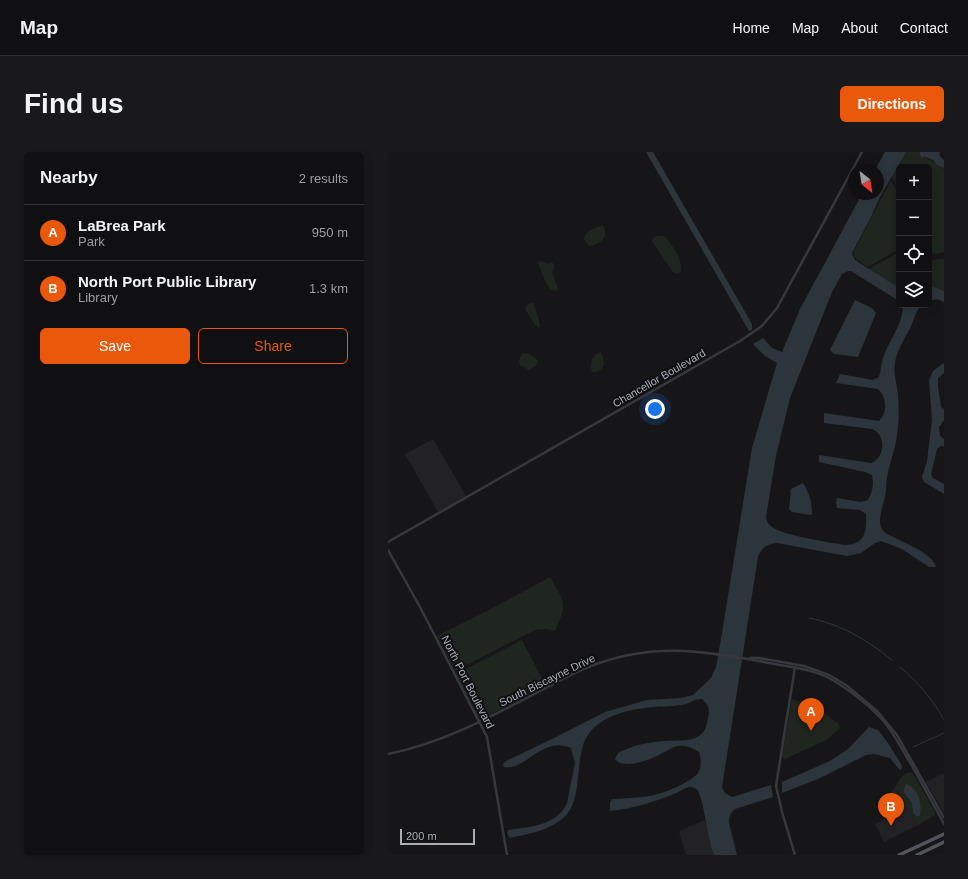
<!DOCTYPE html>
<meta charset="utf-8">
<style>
body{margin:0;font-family:Helvetica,sans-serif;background:#19191b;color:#f1f3f6}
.controls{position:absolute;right:12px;top:12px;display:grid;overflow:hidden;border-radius:6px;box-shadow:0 2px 10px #0003}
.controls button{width:36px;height:36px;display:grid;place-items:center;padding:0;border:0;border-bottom:1px solid #303032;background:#101012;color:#f1f3f6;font:20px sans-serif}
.compass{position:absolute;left:460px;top:12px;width:36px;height:36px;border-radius:50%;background:#101012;box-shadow:0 2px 10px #0003;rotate:150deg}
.scale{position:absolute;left:12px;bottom:10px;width:75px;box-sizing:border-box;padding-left:4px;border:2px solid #a8adb8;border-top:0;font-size:11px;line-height:14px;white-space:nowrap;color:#a8adb8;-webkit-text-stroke:3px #111113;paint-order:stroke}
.you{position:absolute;left:267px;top:257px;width:14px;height:14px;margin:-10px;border:3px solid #fff;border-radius:50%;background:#1a73e8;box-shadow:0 0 0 6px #1a73e833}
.badge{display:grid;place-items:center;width:26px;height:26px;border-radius:50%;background:#ea580c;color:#fff;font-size:13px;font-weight:700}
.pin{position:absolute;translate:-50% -33px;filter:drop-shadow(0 1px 2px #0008)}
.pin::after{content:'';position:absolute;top:21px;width:14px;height:12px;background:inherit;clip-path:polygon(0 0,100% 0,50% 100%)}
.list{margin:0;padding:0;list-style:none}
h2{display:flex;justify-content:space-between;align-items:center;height:52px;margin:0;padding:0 16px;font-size:17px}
h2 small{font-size:13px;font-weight:400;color:#9c9d9f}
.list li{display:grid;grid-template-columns:26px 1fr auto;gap:12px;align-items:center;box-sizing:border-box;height:56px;padding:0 16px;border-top:1px solid #303032}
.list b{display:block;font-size:15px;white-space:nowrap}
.list p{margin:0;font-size:13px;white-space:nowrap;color:#9c9d9f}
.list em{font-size:13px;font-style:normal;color:#9c9d9f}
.actions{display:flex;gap:8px;padding:12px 16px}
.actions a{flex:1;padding:9px 0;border:1px solid #ea580c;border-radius:6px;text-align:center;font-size:14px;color:#ea580c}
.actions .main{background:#ea580c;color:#fff}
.icon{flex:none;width:22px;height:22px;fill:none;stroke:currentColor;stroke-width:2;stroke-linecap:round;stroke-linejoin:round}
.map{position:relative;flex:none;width:556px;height:703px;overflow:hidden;border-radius:6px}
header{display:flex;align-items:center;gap:24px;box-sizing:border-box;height:56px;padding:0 20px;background:#101012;border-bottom:1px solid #303032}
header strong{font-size:19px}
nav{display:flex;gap:22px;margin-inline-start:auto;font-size:14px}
.intro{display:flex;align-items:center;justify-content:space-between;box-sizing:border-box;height:96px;padding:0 24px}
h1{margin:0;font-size:28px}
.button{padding:10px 18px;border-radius:6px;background:#ea580c;color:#fff;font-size:14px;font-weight:700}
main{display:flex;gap:24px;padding:0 24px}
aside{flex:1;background:#101012;border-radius:6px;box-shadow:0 2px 10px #0003}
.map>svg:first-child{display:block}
.built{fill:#222225}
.green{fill:#1e261f}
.water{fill:#2c353c}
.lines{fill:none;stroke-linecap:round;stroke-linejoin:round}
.stream{stroke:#2c353c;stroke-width:1}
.tertiary{stroke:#37383d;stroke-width:2.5}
.primary{stroke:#53555c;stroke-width:3.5}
.labels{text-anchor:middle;stroke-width:4;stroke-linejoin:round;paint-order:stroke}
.street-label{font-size:11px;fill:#a8adb8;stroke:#111113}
</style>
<header>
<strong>Map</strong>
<nav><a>Home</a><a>Map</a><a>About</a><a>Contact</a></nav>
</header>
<div class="intro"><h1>Find us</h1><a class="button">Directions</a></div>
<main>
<aside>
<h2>Nearby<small>2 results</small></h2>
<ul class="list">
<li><span class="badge">A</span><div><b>LaBrea Park</b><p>Park</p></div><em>950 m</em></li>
<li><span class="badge">B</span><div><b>North Port Public Library</b><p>Library</p></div><em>1.3 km</em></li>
</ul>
<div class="actions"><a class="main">Save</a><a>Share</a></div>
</aside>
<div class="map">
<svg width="556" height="703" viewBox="0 0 556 703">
<rect width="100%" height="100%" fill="#161618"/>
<g class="built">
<path d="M45,287L78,344L50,360L17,302Z"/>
<path d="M556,621V662L538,630Z"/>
<path d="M506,637L510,639L530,673L496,690L487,672L505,663L497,648Z"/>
<path d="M317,668L326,703H298L291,679Z"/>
</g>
<g class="green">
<path d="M518,0H530L556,17V100L548,102L541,101V15H511V39L503,24Z"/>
<path d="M503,28L511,43V97L480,115L468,107L465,101Z"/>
<path d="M213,74H215C222,85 212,91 203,94L200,93L196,87C197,79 206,76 213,74Z"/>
<path d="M271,84H276C284,92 294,107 293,119L290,122L285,120L280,113L264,89L266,85Z"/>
<path d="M511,100V135L506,134L505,132L500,131L479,118Z"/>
<path d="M556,107V139L541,133V108Z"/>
<path d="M152,108L160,112L164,110L167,114C161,123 168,126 170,137L168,139L163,138L157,129L150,111Z"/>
<path d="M142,151H145C148,158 152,169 152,176L147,173L137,157L138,154Z"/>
<path d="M212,200L214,202L216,212C214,217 211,221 204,220C201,211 204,204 212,200Z"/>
<path d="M135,201C141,201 146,204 150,209L148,214L141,218L132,213L131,208Z"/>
<path d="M162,425C177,451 180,450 167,479L158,477L147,478L67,519L49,484L101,458Z"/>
<path d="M134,488L158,534L92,568L68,522Z"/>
<path d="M404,547L428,555L451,572L452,576L438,588L397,607L394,605Z"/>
<path d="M523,620L526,623L547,660V663L530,673L510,639L506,637C510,630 514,621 523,620Z"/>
</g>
<g class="water">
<path d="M258,0H265L364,172V178L361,179Z"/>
<path d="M497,0H518L492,45L482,67L464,101L467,108L511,136V149L463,119H460L454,122L444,140L402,246L388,304L378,365C378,369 380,372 384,375C396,384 440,390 457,393C477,393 479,379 478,362L472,358L449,356L448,350L449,346L473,350L480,348C485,339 486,332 484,323L477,320L431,310V303L483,311C497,306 499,283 484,277L436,271V261L491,269C500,260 499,246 490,237L448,231L452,222L485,228L491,225C493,219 493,212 495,206C501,188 515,173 515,153H535C527,158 527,166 523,174C518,185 509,198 507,210C505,221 509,232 510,243C511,256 511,270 509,283C507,301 498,318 498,337C498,349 486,370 496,380C510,389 541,398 548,414L547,415H541L514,397L493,389L487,391L473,401L459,404L389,391C379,392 373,396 370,405L334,635L337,641L344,645L383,633L385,645L347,657C342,661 341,664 341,671L349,703H326C318,682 318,658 310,638C307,637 304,634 301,635C296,636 291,640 286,642C266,650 244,657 222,659V651L224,647C236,646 249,646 262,644C274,642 302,631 310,621C314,615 313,606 311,600C305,596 298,593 290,594C284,595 277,600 271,603C261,608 235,618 227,607L230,601C245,593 260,590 277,589C288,588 301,590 311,584C317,580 319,573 320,566C322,558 321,553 314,547C307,547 304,550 298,552C287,555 275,554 264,555C236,558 201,566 194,597C189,615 192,648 179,662C164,679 142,681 122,686L119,681L120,678C141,675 169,674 179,651L187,611L183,596C155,583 136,620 116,615L115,612L118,609L164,587L217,560L259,548L293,546L305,543L323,526L328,515L334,481L364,296L389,211L377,204L365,192L375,186L384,196L394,200L412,157L474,42H490V18H487Z"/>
<path d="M531,0H553L551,3L556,8V16L549,13L545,8L536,4L534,6Z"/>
<path d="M541,133L556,139V150L549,147L541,149Z"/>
<path d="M467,148L484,156L488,161L470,205L446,202L442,198Z"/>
<path d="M556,211V221L550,226V235L553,255L556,257V268L551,275L552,284L556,287V294H553L549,297L543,322L545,326L556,332V342L536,330L534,325L539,309L544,268L541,228L545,219Z"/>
<path d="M415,331C421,341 424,350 424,362L423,363L404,360L401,357L403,337Z"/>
<path d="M481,575L490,578L500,591L513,612L514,615L513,618L511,617L502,606L486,602L478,603L430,627L394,641V630L442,609L460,597Z"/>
<path d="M518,632L523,634C531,642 534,651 532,663L531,664H528L525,660L524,651L516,640V637Z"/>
</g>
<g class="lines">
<g class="stream">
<path d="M421,466C453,472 479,488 504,508"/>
<path d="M512,515C529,530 545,547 556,568"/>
<path d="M525,595L556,581"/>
</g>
<g class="tertiary">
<path d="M0,390L352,189L374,174L389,156L474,0"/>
<path d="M0,398L32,455L99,585L119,703"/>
<path d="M362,506H371L416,514L441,523L458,533L489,559L509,583L556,666"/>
<path d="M407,515L388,634L394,660L407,703"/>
<path d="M0,602C56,591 104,564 154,538C169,530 183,522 198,516C261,490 312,498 376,510C399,515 422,516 443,527C460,537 478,551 492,565C505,579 513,596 523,612C534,632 545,652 556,672"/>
</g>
<g class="primary">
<path d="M511,703L556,682"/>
<path d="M529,703L556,690"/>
</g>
</g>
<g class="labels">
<g class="street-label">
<text transform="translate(271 226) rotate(-30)" y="4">Chancellor Boulevard</text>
<text transform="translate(159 528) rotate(-26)" y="4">South Biscayne Drive</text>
<text transform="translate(80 530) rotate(63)" y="4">North Port Boulevard</text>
</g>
</g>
</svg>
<div class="controls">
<button>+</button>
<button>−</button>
<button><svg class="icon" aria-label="locate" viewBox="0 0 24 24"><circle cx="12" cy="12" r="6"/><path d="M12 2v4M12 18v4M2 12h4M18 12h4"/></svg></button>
<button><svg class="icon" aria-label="layers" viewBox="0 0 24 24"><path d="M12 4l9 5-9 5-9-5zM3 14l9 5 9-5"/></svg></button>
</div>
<svg class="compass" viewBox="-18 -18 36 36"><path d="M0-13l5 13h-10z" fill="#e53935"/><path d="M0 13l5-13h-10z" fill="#9c9d9f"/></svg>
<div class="scale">200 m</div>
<div class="you"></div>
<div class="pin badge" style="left:423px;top:579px">A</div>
<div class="pin badge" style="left:503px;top:674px">B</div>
</div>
</main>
